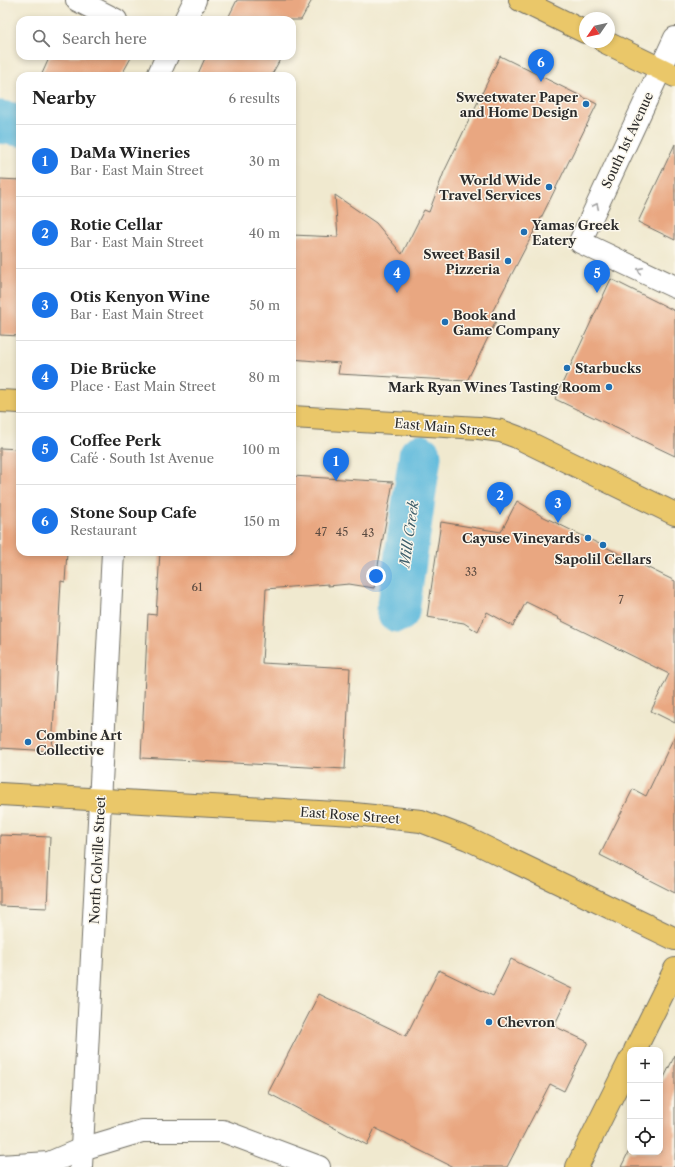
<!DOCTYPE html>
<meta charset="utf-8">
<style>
body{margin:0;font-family:"Libre Caslon Text",serif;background:#f6f6f6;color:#222}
.controls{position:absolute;right:12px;bottom:12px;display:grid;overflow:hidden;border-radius:8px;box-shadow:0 2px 6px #0003}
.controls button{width:36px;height:36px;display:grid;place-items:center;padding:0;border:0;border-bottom:1px solid #e0e0e0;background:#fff;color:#222;font:20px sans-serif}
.compass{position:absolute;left:579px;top:12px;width:36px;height:36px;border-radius:50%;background:#fff;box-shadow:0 2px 6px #0003;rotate:236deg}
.you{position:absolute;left:376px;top:576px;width:14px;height:14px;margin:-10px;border:3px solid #fff;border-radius:50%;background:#1a73e8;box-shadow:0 0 0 6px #1a73e833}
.badge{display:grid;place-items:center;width:26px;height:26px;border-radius:50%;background:#1a73e8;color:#fff;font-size:13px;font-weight:700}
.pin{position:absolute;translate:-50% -33px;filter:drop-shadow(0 1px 2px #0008)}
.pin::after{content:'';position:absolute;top:21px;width:14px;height:12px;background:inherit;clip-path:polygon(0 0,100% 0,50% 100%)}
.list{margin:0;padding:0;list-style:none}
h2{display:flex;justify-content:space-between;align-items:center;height:52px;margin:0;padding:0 16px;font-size:17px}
h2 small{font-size:13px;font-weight:400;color:#767676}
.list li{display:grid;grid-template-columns:26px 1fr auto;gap:12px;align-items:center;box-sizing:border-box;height:72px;padding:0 16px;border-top:1px solid #e0e0e0}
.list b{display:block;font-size:15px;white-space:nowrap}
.list p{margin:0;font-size:13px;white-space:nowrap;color:#767676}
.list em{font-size:13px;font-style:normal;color:#767676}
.icon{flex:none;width:22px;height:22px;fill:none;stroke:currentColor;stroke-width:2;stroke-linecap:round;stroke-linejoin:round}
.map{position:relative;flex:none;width:675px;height:1167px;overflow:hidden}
.search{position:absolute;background:#fff;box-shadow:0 2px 6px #0003;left:16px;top:16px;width:280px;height:44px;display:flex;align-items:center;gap:10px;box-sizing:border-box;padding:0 14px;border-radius:12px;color:#767676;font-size:15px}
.panel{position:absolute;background:#fff;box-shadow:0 2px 6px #0003;left:16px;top:72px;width:280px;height:484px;border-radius:12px}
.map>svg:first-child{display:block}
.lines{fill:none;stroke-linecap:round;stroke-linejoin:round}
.river{stroke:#5ebadc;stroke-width:43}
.building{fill:#e9a781}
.minor-casing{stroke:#706e64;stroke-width:24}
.major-casing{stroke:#706e64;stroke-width:24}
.minor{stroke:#fff;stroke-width:22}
.major{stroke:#eac769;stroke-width:22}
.oneway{stroke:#a0a0a0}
.poi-dot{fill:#1f6fb2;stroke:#fbf7ec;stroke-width:1.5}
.labels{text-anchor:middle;stroke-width:3;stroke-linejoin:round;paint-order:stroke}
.number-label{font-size:11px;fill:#5a4a40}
.poi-label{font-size:13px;font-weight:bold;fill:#2b2b2b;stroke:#fbf7ec;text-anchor:end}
.street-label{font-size:13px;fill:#2b2b2b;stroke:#fbf7ec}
.water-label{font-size:14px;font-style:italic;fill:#3d5d69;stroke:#fbf7ec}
</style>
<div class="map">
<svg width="675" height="1167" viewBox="0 0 675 1167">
<rect width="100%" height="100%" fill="#fbf7ec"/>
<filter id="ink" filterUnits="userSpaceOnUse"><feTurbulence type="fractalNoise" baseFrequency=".025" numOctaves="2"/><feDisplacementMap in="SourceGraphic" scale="8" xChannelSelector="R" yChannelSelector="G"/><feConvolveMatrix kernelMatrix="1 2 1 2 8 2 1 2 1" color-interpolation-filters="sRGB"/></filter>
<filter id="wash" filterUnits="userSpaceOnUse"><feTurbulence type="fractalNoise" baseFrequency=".012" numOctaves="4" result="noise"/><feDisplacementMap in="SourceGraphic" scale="16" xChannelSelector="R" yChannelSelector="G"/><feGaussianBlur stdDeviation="0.9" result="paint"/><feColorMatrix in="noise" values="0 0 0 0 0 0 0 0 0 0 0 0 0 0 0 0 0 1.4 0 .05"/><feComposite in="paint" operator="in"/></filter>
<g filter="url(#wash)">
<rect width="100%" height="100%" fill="#f0e9cf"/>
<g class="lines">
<g class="river">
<path d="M0,122L20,125"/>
<path d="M398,611L420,456"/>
</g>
</g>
<g id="blocks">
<g class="building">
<path d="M237,0H312L301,20H227Z"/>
<path d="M50,56H132L121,76H41Z"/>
<path d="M206,56H282L271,76H197Z"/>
<path d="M500,56L597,104L540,220L490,316L496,321L467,381L338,374L340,363L292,359V235L338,237L335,195L376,223L402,254L424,210L429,212L444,172Z"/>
<path d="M675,144V240L638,222Z"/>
<path d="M0,179L20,180V336L0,335Z"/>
<path d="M611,279L675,311V456L555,399Z"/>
<path d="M0,448L20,449V552H67L65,582L61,581L52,751L0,748Z"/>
<path d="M292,476L393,482L374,588L349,584L328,586V584L266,589L262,663L350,668L345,769L141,758L148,614L156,615L160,552H292Z"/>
<path d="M517,501L540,515L675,581V723L651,711L669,674L558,619L559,618L526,602L513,626L487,612L478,632L464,623L427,617L441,522L501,532Z"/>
<path d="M675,735V893L600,855L633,789L646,796Z"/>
<path d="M0,835L50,837L47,908L0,906Z"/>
<path d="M511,959L572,989L554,1026L588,1042L564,1091L550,1084L507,1167H453L375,1128L367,1145L268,1093L319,994L406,1036L439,970L493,996Z"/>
<path d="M675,1055V1167H621L630,1149V1152H660V1086Z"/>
</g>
</g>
</g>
<g filter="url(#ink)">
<use href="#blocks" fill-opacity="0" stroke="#706e64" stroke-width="1"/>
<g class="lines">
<g class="minor-casing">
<g id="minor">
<path d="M77,0L116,20"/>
<path d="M185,20L195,0"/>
<path d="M675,38L580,242L675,287"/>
<path d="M158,76L167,56"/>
<path d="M0,1166L49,1163L82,1149L142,1131H223L319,1167"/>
<path d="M81,1167L113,552"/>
</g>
</g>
<g class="major-casing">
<g id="major">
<path d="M520,0L585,32"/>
<path d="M605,42L675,76"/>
<path d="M0,401L20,402"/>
<path d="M292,417L479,428L501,431L517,437L675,514"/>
<path d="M0,794L354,814L421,821L468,839L675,939"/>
<path d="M635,1050L675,969"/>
<path d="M577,1167L630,1060"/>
</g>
</g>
<use href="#minor" class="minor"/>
<use href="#major" class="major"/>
</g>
<defs><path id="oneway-chevron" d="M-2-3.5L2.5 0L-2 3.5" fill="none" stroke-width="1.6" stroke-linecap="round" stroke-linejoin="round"/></defs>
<g class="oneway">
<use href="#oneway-chevron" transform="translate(596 206) rotate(-65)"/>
<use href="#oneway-chevron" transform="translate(640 270) rotate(-154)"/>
</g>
</g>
<g class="poi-dot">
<circle cx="586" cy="104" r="4"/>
<circle cx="549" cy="187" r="4"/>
<circle cx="524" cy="232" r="4"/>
<circle cx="508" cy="261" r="4"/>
<circle cx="445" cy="322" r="4"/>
<circle cx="567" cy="368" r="4"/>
<circle cx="609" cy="387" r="4"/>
<circle cx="588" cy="538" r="4"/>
<circle cx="603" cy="545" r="4"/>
<circle cx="28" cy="742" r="4"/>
<circle cx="489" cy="1022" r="4"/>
</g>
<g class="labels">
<g class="number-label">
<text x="321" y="536">47</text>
<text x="342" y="536">45</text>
<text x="368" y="537">43</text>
<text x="471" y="576">33</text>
<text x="197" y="591">61</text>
<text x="621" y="604">7</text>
</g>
<g class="poi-label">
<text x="578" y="102">Sweetwater Paper<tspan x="578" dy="15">and Home Design</tspan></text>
<text x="541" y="185">World Wide<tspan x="541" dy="15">Travel Services</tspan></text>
<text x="532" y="230" text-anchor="start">Yamas Greek<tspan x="532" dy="15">Eatery</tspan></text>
<text x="500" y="259">Sweet Basil<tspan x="500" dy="15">Pizzeria</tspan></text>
<text x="453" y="320" text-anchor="start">Book and<tspan x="453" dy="15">Game Company</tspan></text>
<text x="575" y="373" text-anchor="start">Starbucks</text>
<text x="601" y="392">Mark Ryan Wines Tasting Room</text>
<text x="580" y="543">Cayuse Vineyards</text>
<text x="603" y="564" text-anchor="middle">Sapolil Cellars</text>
<text x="36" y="740" text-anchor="start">Combine Art<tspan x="36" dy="15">Collective</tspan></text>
<text x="497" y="1027" text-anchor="start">Chevron</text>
</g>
<g class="street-label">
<text transform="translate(627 140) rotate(-65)" y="5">South 1st Avenue</text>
<text transform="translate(445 427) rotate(5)" y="5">East Main Street</text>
<text transform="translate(350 815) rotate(4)" y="5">East Rose Street</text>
<text transform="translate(97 860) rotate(-87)" y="5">North Colville Street</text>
</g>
<g class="water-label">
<text transform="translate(409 534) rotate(-82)" y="5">Mill Creek</text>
</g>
</g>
</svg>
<div class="controls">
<button>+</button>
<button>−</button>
<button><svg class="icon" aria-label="locate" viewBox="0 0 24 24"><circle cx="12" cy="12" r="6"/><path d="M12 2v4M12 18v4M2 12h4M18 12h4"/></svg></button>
</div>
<svg class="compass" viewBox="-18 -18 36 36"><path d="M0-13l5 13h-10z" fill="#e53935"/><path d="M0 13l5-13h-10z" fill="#767676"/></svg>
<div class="you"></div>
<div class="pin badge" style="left:336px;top:481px">1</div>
<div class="pin badge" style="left:500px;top:515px">2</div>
<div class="pin badge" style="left:558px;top:523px">3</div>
<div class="pin badge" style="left:397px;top:293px">4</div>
<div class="pin badge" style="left:597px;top:293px">5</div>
<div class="pin badge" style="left:541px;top:82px">6</div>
<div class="search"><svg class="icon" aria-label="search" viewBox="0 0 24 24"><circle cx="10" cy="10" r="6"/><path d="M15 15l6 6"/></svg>Search here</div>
<section class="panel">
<h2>Nearby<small>6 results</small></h2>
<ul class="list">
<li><span class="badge">1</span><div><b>DaMa Wineries</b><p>Bar · East Main Street</p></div><em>30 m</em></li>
<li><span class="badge">2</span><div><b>Rotie Cellar</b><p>Bar · East Main Street</p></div><em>40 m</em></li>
<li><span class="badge">3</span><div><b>Otis Kenyon Wine</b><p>Bar · East Main Street</p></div><em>50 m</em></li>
<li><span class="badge">4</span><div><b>Die Brücke</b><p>Place · East Main Street</p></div><em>80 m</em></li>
<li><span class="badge">5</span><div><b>Coffee Perk</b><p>Café · South 1st Avenue</p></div><em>100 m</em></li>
<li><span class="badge">6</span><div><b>Stone Soup Cafe</b><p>Restaurant</p></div><em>150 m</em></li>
</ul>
</section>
</div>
